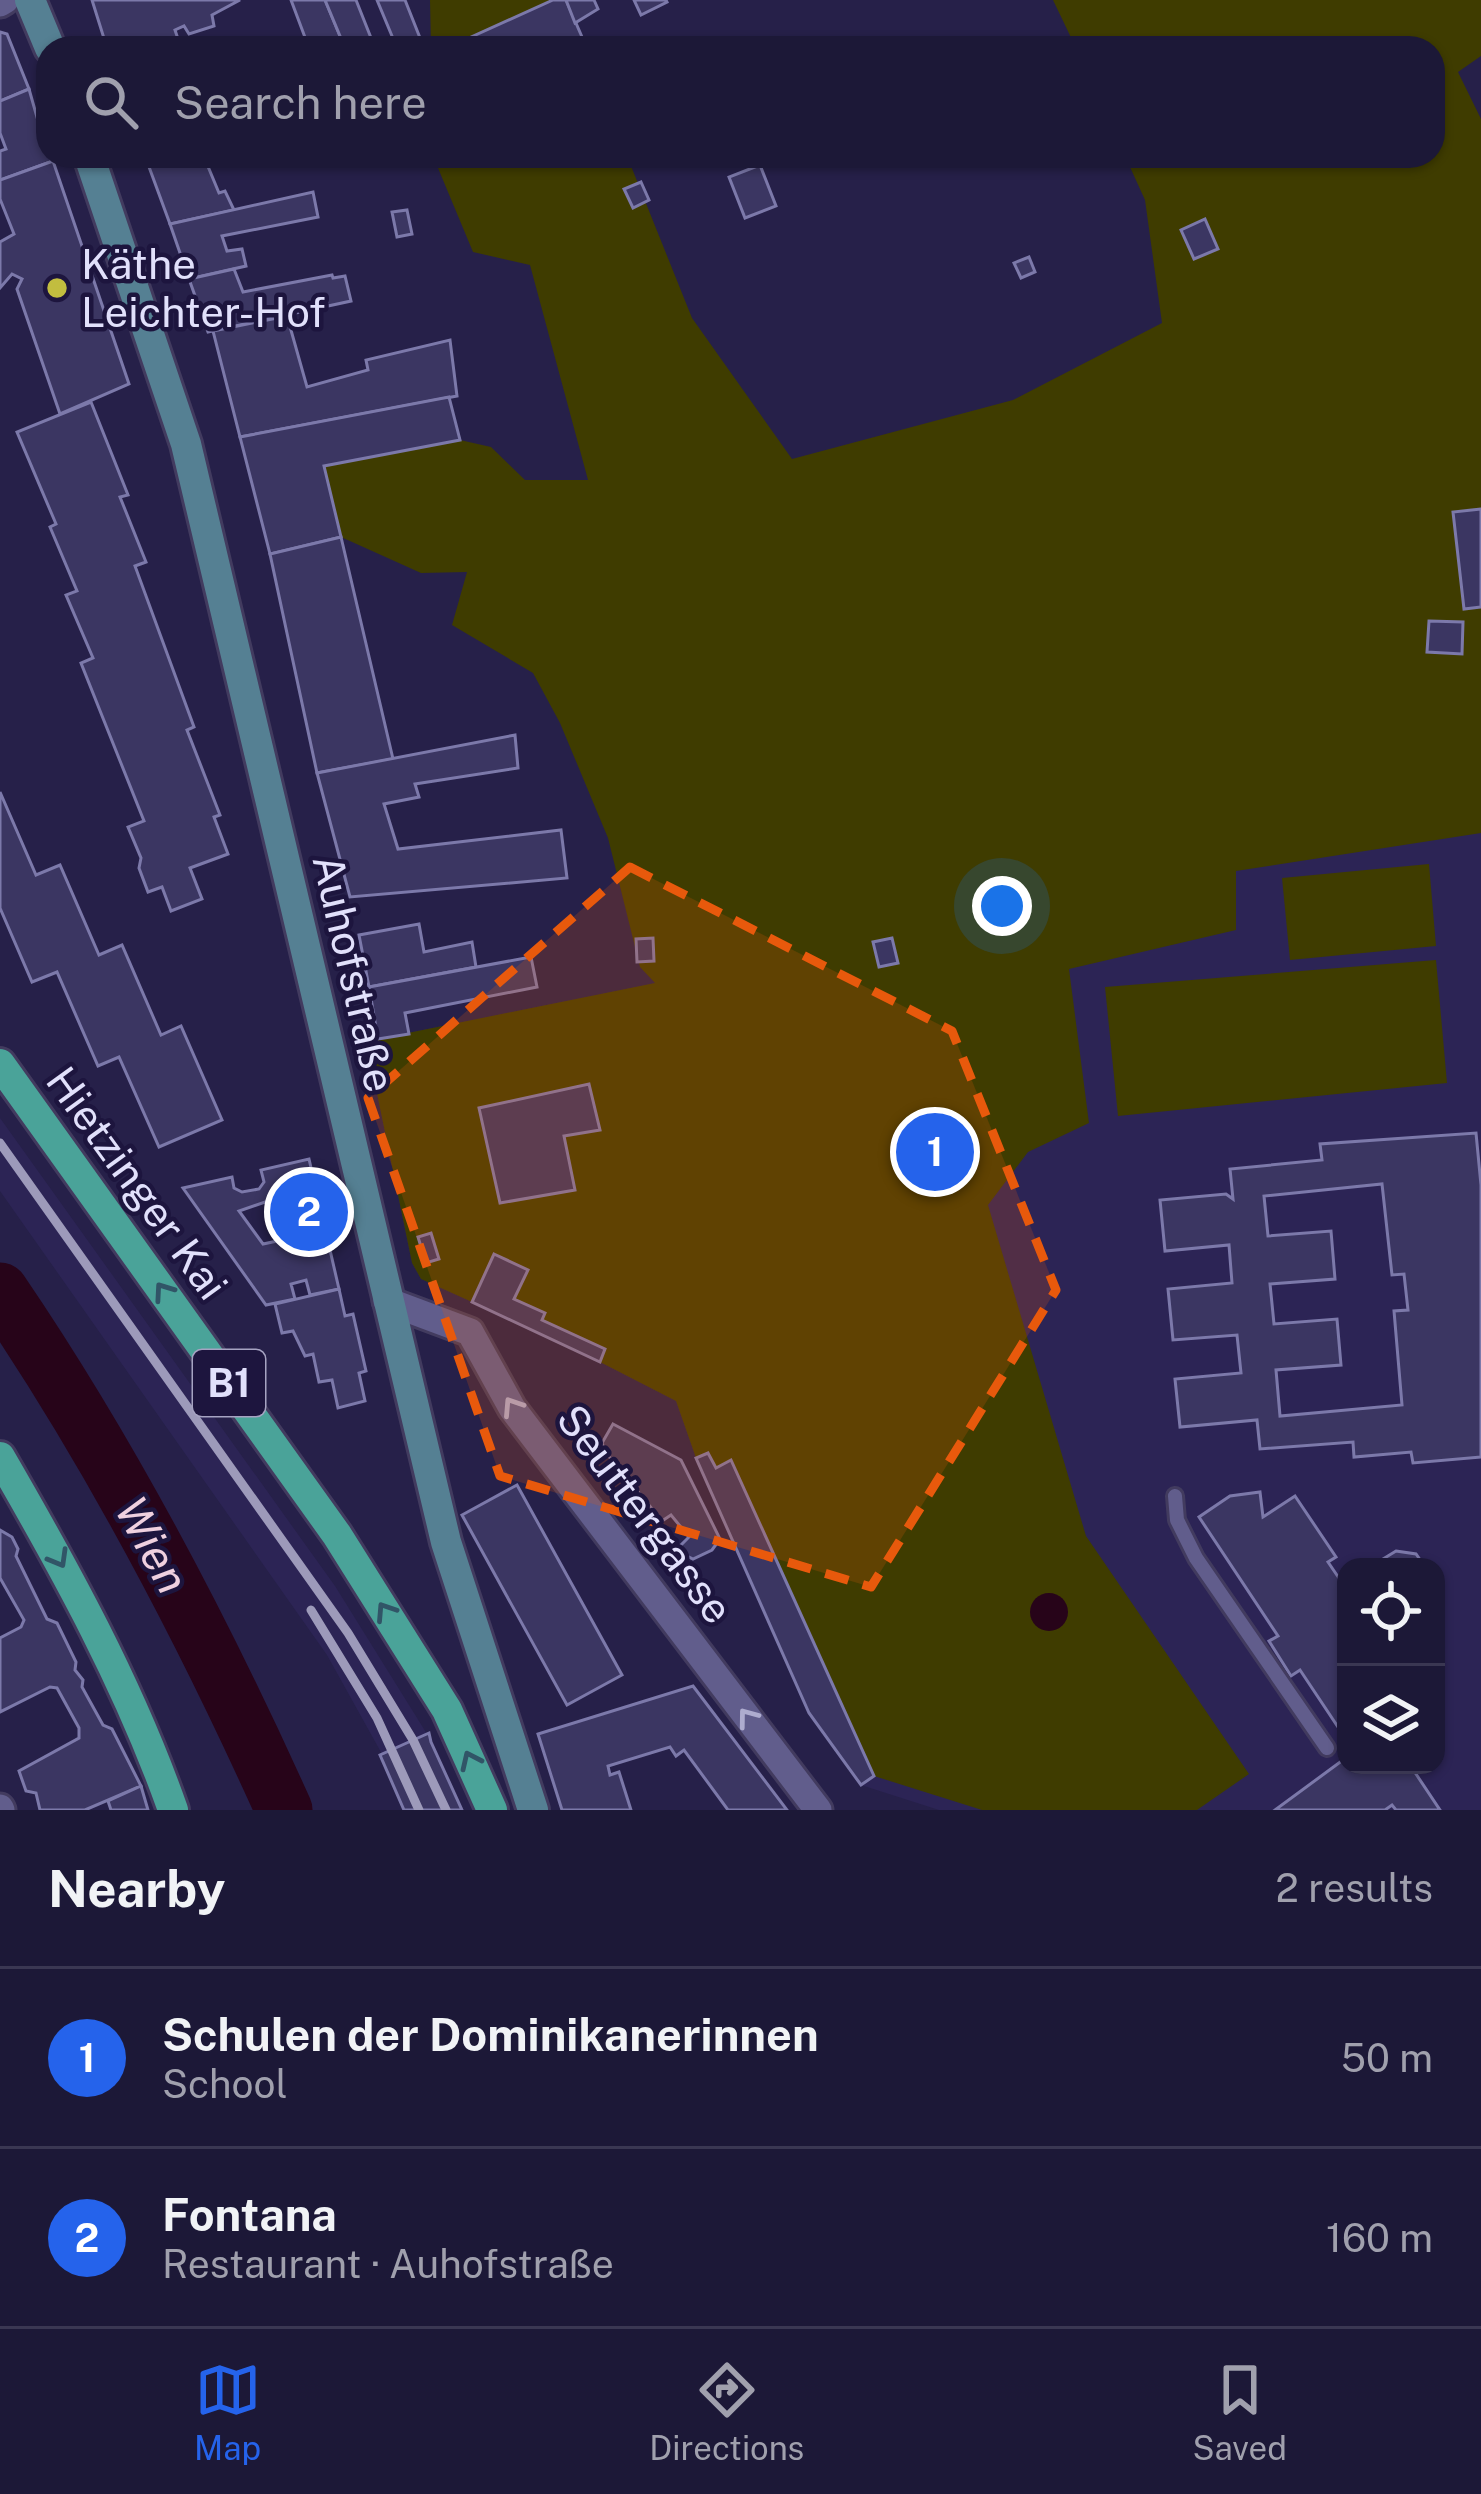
<!DOCTYPE html>
<meta charset="utf-8">
<style>
body{margin:0;font-family:"Public Sans",sans-serif;background:#25213f;color:#f1f3f6}
.controls{position:absolute;right:36px;bottom:36px;display:grid;overflow:hidden;border-radius:24px;box-shadow:0 3px 9px #0004}
.controls button{width:108px;height:108px;display:grid;place-items:center;padding:0;border:0;border-bottom:3px solid #3a3752;background:#1c1837;color:#f1f3f6;font:60px sans-serif}
.you{position:absolute;left:1002px;top:906px;width:42px;height:42px;margin:-30px;border:9px solid #fff;border-radius:50%;background:#1a73e8;box-shadow:0 0 0 18px #1a73e833}
.badge{display:grid;place-items:center;width:78px;height:78px;border-radius:50%;background:#2563eb;color:#fff;font-size:39px;font-weight:700}
.pin{position:absolute;translate:-50% -50%;border:6px solid #fff;box-shadow:0 3px 12px #0006}
.list{margin:0;padding:0;list-style:none}
h2{display:flex;justify-content:space-between;align-items:center;height:156px;margin:0;padding:0 48px;font-size:51px}
h2 small{font-size:39px;font-weight:400;color:#a0a0ad}
.list li{display:grid;grid-template-columns:78px 1fr auto;gap:36px;align-items:center;box-sizing:border-box;height:180px;padding:0 48px;border-top:3px solid #3a3752}
.list b{display:block;font-size:45px;white-space:nowrap}
.list p{margin:0;font-size:39px;white-space:nowrap;color:#a0a0ad}
.list em{font-size:39px;font-style:normal;color:#a0a0ad}
.icon{flex:none;width:66px;height:66px;fill:none;stroke:currentColor;stroke-width:2;stroke-linecap:round;stroke-linejoin:round}
.map{position:relative;flex:none;width:1481px;height:1810px;overflow:hidden}
.search{position:absolute;background:#1c1837;box-shadow:0 3px 9px #0004;left:36px;right:36px;top:36px;height:132px;display:flex;align-items:center;gap:30px;box-sizing:border-box;padding:0 42px;border-radius:36px;color:#a0a0ad;font-size:45px}
.sheet{height:516px;background:#1c1837}
nav{display:flex;justify-content:space-around;align-items:center;box-sizing:border-box;height:168px;border-top:3px solid #3a3752;background:#1c1837;font-size:33px;color:#a0a0ad}
nav a{display:grid;justify-items:center;gap:6px}
nav .on{color:#2563eb}
.map>svg:first-child{display:block}
.built{fill:#2c2455;fill-rule:evenodd}
.green{fill:#3f3c00}
.water{fill:#270419}
.lines{fill:none;stroke-linecap:round;stroke-linejoin:round}
.river{stroke:#270419;stroke-width:57}
.building{fill:#3b3662;stroke:#7c79aa;stroke-width:3;fill-rule:evenodd}
.lane-casing{stroke:#423b5f;stroke-width:20}
.street-casing{stroke:#423b5f;stroke-width:33}
.secondary-casing{stroke:#423b5f;stroke-width:36}
.primary-casing{stroke:#423b5f;stroke-width:36}
.lane{stroke:#615d8c;stroke-width:14}
.street{stroke:#615d8c;stroke-width:27}
.secondary{stroke:#558093;stroke-width:30}
.primary{stroke:#4aa399;stroke-width:30}
.rail{stroke:#9d9aba;stroke-width:9}
.oneway{stroke:#315567}
.oneway2{stroke:#aeaccf}
.marked{fill:#e8590c;fill-opacity:0.2;stroke:#e8590c;stroke-width:9;stroke-dasharray:24 15;stroke-linejoin:round}
.poi-dot{fill:#c2bd3f;stroke:#1d153e;stroke-width:4.5}
.labels{text-anchor:middle;stroke-width:9;stroke-linejoin:round;paint-order:stroke}
.shield{fill:#1d153e;stroke:#a6a3c2;stroke-width:3}
.shield-label{font-size:39px;font-weight:bold;fill:#e1e0fb}
.poi-label{font-size:42px;fill:#e1e0fb;stroke:#1d153e;text-anchor:start}
.street-label{font-size:42px;fill:#e1e0fb;stroke:#1d153e}
.water-label{font-size:45px;font-style:italic;fill:#efd0df;stroke:#1d153e}
</style>
<div class="map">
<svg width="1481" height="1810" viewBox="0 0 1481 1810">
<rect width="100%" height="100%" fill="#262049"/>
<g class="built">
<path d="M1481,658V1810H939L861,1785L809,1713L696,1458L676,1401L600,1362L605,1349L542,1320L545,1313L514,1299L527,1269L494,1255L472,1302L421,1279L412,1263L368,1050L378,1039L656,983ZM1346,1567H1436V1765H1346Z"/>
<path d="M0,1118L335,1586L427,1734L382,1754L327,1655L0,1191Z"/>
</g>
<g class="green">
<path d="M430,0H553L459,42L460,48H431Z"/>
<path d="M1053,0H1481V56L1458,72L1481,119V833L1236,871V930L1069,969L1089,1123L1028,1152L988,1205L1086,1536L1249,1774L1197,1810H982L874,1776L708,1453L696,1458L676,1401L600,1362L605,1349L542,1320L545,1313L514,1299L527,1269L494,1255L472,1302L421,1279L412,1263L368,1050L378,1039L655,983L640,967L608,838L560,723L533,673L452,625L467,572L421,573L341,537L324,466L460,440L491,447L525,480H588L530,265L473,252L433,156H627L692,318L792,459L1013,400L1162,323L1145,200L1125,156H1433V48H1076Z"/>
<path d="M1429,864L1436,946L1290,960L1282,878Z"/>
<path d="M1436,960L1447,1083L1118,1116L1105,987Z"/>
</g>
<circle class="water" cx="1049" cy="1612" r="19"/>
<g class="lines">
<path class="river" d="M0,1291C111,1454 203,1630 284,1810"/>
</g>
<g class="building">
<path d="M92,0H240L212,15L214,26L189,34L184,26L175,30L181,48H107Z"/>
<path d="M291,0H325L345,48H309Z"/>
<path d="M325,0H356L375,48H345Z"/>
<path d="M377,0H405L424,48H397Z"/>
<path d="M553,0H566L585,44L576,48H460L458,43Z"/>
<path d="M566,0H594L598,9L575,23Z"/>
<path d="M634,0H666L667,2L641,15Z"/>
<path d="M0,32L7,34L29,89L0,101Z"/>
<path d="M29,89L48,156L53,161L0,180V151L6,149L0,133V101Z"/>
<path d="M145,156H213L216,162L207,164L219,193L225,191L234,210L170,224Z"/>
<path d="M53,161L129,384L60,414L17,289L22,279L12,274L0,288V242L14,234L0,199V180Z"/>
<path d="M760,165L776,206L745,218L729,177Z"/>
<path d="M641,182L649,200L633,208L624,189Z"/>
<path d="M313,192L318,217L222,236L227,251L242,249L246,266L189,279L170,224Z"/>
<path d="M407,210L412,234L397,237L392,212Z"/>
<path d="M1205,219L1218,249L1194,259L1181,230Z"/>
<path d="M1029,257L1035,272L1021,278L1014,263Z"/>
<path d="M234,269L243,292L332,275L333,278L345,276L351,301L208,332L189,279Z"/>
<path d="M287,316L307,387L368,370L366,360L450,340L457,396L240,437L213,331Z"/>
<path d="M449,397L460,440L324,466L341,537L270,554L240,437Z"/>
<path d="M91,402L128,495L120,497L146,562L135,566L194,727L187,730L220,815L214,817L228,854L190,868L202,899L171,911L162,887L148,892L139,868L141,858L128,827L144,821L81,663L93,658L66,595L77,591L50,527L56,524L17,432Z"/>
<path d="M1481,509V607L1464,609L1453,512Z"/>
<path d="M341,537L393,759L317,773L270,554Z"/>
<path d="M1429,621L1463,622L1462,654L1427,652Z"/>
<path d="M515,735L518,768L415,784L419,797L384,804L398,849L561,830L567,878L350,897L317,773Z"/>
<path d="M0,792L36,875L60,865L99,955L122,945L161,1035L181,1026L222,1120L159,1147L119,1057L98,1066L57,972L32,982L0,908Z"/>
<path d="M419,924L424,952L472,942L476,967L369,987L359,935Z"/>
<path d="M653,938L654,961L637,962L636,939Z"/>
<path d="M892,938L898,963L879,967L873,942Z"/>
<path d="M531,957L537,987L405,1013L409,1034L378,1039L369,987Z"/>
<path d="M589,1084L600,1130L564,1136L575,1190L500,1203L479,1108Z"/>
<path d="M1476,1133L1481,1185V1457L1413,1463L1411,1452L1354,1457L1353,1442L1260,1449L1257,1420L1180,1427L1175,1379L1241,1373L1237,1335L1173,1340L1168,1289L1232,1283L1229,1245L1165,1251L1160,1200L1226,1194L1233,1199L1230,1169L1322,1160L1320,1144ZM1382,1184L1392,1275L1404,1274L1408,1310L1394,1311L1402,1405L1280,1416L1276,1370L1341,1365L1337,1319L1274,1324L1270,1284L1335,1279L1331,1231L1268,1236L1264,1196Z"/>
<path d="M309,1159L339,1289L310,1295L306,1280L291,1284L295,1299L266,1305L183,1188L232,1177L234,1188L242,1192L259,1189L264,1182L261,1170ZM268,1201L277,1241L263,1244L239,1211Z"/>
<path d="M431,1233L439,1259L426,1263L418,1237Z"/>
<path d="M494,1254L528,1270L514,1299L545,1313L542,1320L605,1349L600,1362L472,1302Z"/>
<path d="M339,1289L345,1316L353,1314L366,1371L359,1373L365,1401L338,1408L332,1380L319,1382L313,1354L305,1356L293,1331L282,1333L275,1304Z"/>
<path d="M613,1424L681,1460L720,1539L712,1550L693,1559L683,1554L679,1547L689,1537L671,1515L662,1521L606,1453L602,1443Z"/>
<path d="M708,1453L716,1468L731,1460L874,1776L861,1785L809,1713L696,1458Z"/>
<path d="M517,1485L622,1675L567,1705L462,1515Z"/>
<path d="M1260,1492L1263,1517L1295,1496L1336,1557L1328,1562L1343,1584L1346,1582V1739L1300,1670L1291,1676L1269,1641L1278,1636L1199,1517L1230,1496Z"/>
<path d="M0,1530L12,1537L18,1549L16,1556L47,1619L57,1623L76,1662L75,1670L83,1680L82,1687L103,1725L112,1729L141,1786L85,1810H40L36,1793L26,1791L19,1771L79,1738V1728L57,1688L50,1687L0,1712V1638L21,1627L24,1620L0,1578Z"/>
<path d="M1396,1551L1416,1554L1425,1567H1370Z"/>
<path d="M693,1686L787,1810H728L684,1750L676,1756L670,1747L608,1766L610,1775L619,1772L631,1810H562L538,1734Z"/>
<path d="M429,1733L431,1742L462,1810H404L380,1755Z"/>
<path d="M1343,1760L1346,1765H1410L1440,1810H1396L1392,1805L1385,1810H1275Z"/>
<path d="M141,1786L148,1810H111L108,1801Z"/>
</g>
<g class="lines">
<g class="lane-casing">
<path id="lane" d="M1175,1496L1177,1520L1196,1558L1327,1748"/>
</g>
<g class="street-casing">
<g id="street">
<path d="M0,3L5,0"/>
<path d="M387,1301L470,1332L512,1408L818,1810"/>
<path d="M0,1808L1,1810"/>
</g>
</g>
<g class="secondary-casing">
<g id="secondary">
<path d="M30,0L50,48"/>
<path d="M89,156L186,444L446,1542L533,1810"/>
</g>
</g>
<g class="primary-casing">
<g id="primary">
<path d="M0,1064L337,1535L447,1710L492,1810"/>
<path d="M0,1457C66,1571 129,1685 173,1810"/>
</g>
</g>
<use href="#lane" class="lane"/>
<use href="#street" class="street"/>
<use href="#secondary" class="secondary"/>
<use href="#primary" class="primary"/>
<g class="rail">
<path d="M0,1143L348,1633L413,1740L446,1810"/>
<path d="M311,1610L377,1718L419,1810"/>
</g>
</g>
<defs><path id="oneway-chevron" d="M-2-3.5L2.5 0L-2 3.5" fill="none" stroke-width="1.6" stroke-linecap="round" stroke-linejoin="round" transform="scale(3)"/></defs>
<g class="oneway">
<use href="#oneway-chevron" transform="translate(163 1291) rotate(-125)"/>
<use href="#oneway-chevron" transform="translate(59 1559) rotate(60)"/>
<use href="#oneway-chevron" transform="translate(385 1611) rotate(-123)"/>
<use href="#oneway-chevron" transform="translate(470 1760) rotate(-115)"/>
</g>
<g class="oneway2">
<use href="#oneway-chevron" transform="translate(512 1406) rotate(-123)"/>
<use href="#oneway-chevron" transform="translate(747 1717) rotate(-127)"/>
</g>
<path class="marked" d="M630,867L952,1031L1056,1290L871,1587L500,1476L368,1098Z"/>
<circle class="poi-dot" cx="57" cy="288" r="12"/>
<g class="labels">
<rect class="shield" x="193" y="1350" width="72" height="66" rx="9"/>
<g class="shield-label">
<text x="229" y="1397">B1</text>
</g>
<g class="poi-label">
<text x="81" y="279">Käthe<tspan x="81" dy="48">Leichter-Hof</tspan></text>
</g>
<g class="street-label">
<text transform="translate(354 973) rotate(77)" y="15">Auhofstraße</text>
<text transform="translate(137 1183) rotate(54)" y="15">Hietzinger Kai</text>
<text transform="translate(645 1514) rotate(53)" y="15">Seuttergasse</text>
</g>
<g class="water-label">
<text transform="translate(152 1545) rotate(61)" y="16">Wien</text>
</g>
</g>
</svg>
<div class="controls">
<button><svg class="icon" aria-label="locate" viewBox="0 0 24 24"><circle cx="12" cy="12" r="6"/><path d="M12 2v4M12 18v4M2 12h4M18 12h4"/></svg></button>
<button><svg class="icon" aria-label="layers" viewBox="0 0 24 24"><path d="M12 4l9 5-9 5-9-5zM3 14l9 5 9-5"/></svg></button>
</div>
<div class="you"></div>
<div class="pin badge" style="left:935px;top:1152px">1</div>
<div class="pin badge" style="left:309px;top:1212px">2</div>
<div class="search"><svg class="icon" aria-label="search" viewBox="0 0 24 24"><circle cx="10" cy="10" r="6"/><path d="M15 15l6 6"/></svg>Search here</div>
</div>
<section class="sheet">
<h2>Nearby<small>2 results</small></h2>
<ul class="list">
<li><span class="badge">1</span><div><b>Schulen der Dominikanerinnen</b><p>School</p></div><em>50 m</em></li>
<li><span class="badge">2</span><div><b>Fontana</b><p>Restaurant · Auhofstraße</p></div><em>160 m</em></li>
</ul>
</section>
<nav>
<a class="on"><svg class="icon" aria-label="map" viewBox="0 0 24 24"><path d="M3 6l6-2 6 2 6-2v14l-6 2-6-2-6 2zM9 4v14M15 6v14"/></svg>Map</a>
<a><svg class="icon" aria-label="directions" viewBox="0 0 24 24"><path d="M12 3l9 9-9 9-9-9zM9 14v-3h6M13 9l2 2-2 2"/></svg>Directions</a>
<a><svg class="icon" aria-label="saved" viewBox="0 0 24 24"><path d="M7 4h10v16l-5-4-5 4z"/></svg>Saved</a>
</nav>
